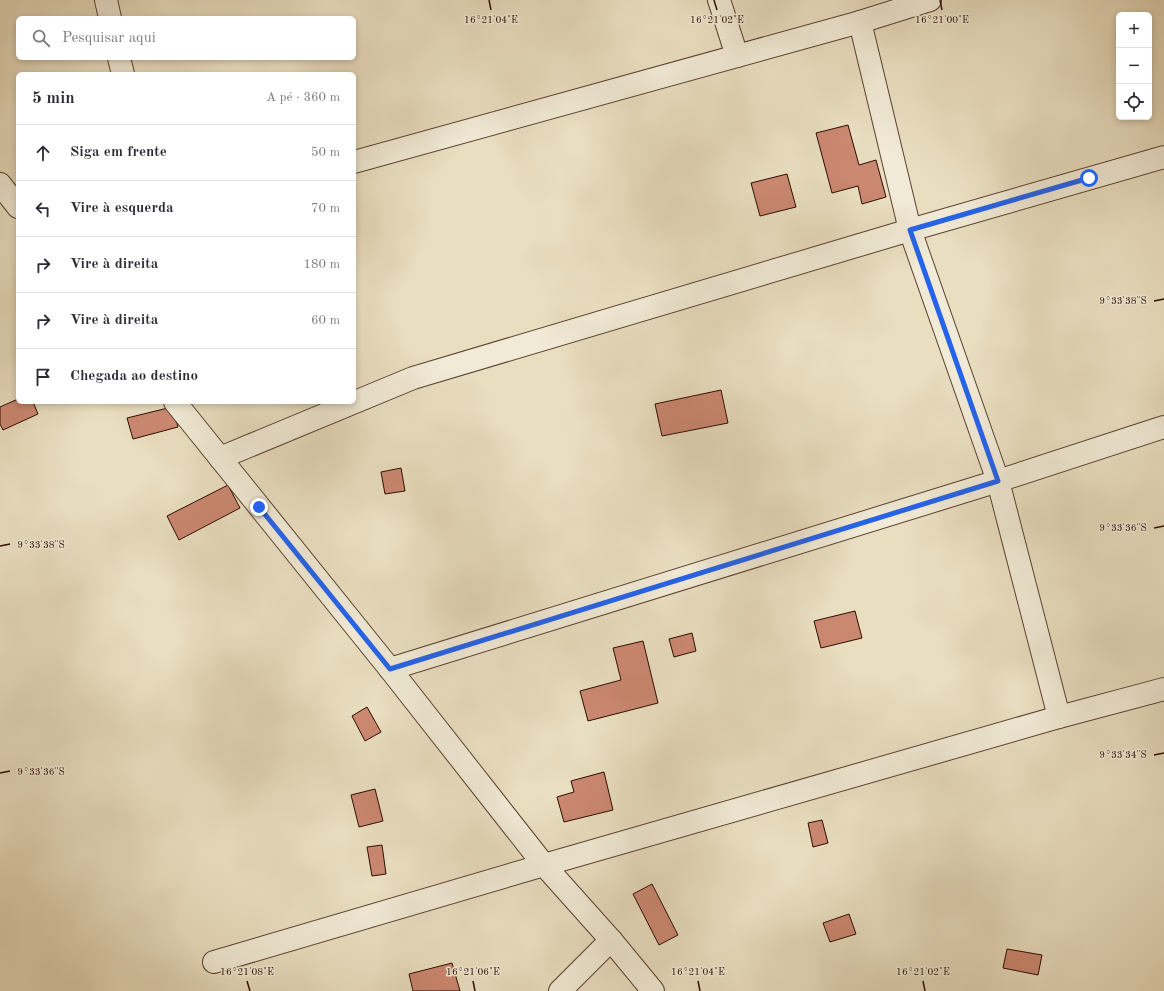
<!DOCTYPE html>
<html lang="pt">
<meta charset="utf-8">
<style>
body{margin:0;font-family:"Old Standard TT",serif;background:#f7f7f7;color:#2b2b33}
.controls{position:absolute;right:12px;top:12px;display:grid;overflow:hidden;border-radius:6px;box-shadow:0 2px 6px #0003}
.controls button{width:36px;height:36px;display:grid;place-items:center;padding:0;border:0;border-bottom:1px solid #e1e1e2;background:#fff;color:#2b2b33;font:20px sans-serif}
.stop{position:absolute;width:12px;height:12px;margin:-9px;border:3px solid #2563eb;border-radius:50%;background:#fff}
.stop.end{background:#2563eb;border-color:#fff;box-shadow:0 1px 4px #0008}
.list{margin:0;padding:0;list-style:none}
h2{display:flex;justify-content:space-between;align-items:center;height:52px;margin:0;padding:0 16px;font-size:17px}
h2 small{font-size:13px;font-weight:400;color:#7c7c81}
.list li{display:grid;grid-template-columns:26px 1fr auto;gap:12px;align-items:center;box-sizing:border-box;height:56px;padding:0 16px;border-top:1px solid #e1e1e2}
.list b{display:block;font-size:15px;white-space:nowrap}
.list em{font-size:13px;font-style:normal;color:#7c7c81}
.icon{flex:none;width:22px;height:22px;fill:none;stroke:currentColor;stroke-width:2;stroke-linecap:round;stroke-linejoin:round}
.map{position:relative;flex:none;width:1164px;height:991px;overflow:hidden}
.search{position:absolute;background:#fff;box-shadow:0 2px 6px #0003;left:16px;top:16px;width:340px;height:44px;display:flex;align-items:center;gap:10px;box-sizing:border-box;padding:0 14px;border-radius:6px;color:#7c7c81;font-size:15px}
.panel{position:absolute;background:#fff;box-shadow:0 2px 6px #0003;left:16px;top:72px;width:340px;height:332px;border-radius:6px}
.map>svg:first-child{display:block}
.building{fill:#cb8871;stroke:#2b0b00}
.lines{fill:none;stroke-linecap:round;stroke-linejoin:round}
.minor-casing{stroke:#5a4030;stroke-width:24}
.minor{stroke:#f1ead6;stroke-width:22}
.route{stroke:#2563eb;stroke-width:5}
.ticks{fill:none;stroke:#2b0b00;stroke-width:1.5}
.ticks-label{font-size:10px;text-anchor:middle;fill:#2b0b00;stroke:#f1ead6;stroke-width:3;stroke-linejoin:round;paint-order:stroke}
</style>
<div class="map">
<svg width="1164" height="991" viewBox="0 0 1164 991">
<rect width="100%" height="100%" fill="#e9dec0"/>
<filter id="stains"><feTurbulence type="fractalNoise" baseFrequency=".005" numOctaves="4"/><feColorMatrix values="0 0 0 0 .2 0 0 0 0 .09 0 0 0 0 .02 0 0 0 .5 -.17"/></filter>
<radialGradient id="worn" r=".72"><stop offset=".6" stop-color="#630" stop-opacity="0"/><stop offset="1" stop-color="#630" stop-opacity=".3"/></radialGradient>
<g class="building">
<path d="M848,125L859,165L876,160L886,197L862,204L858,186L832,193L816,133Z"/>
<path d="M787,174L796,207L760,216L751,183Z"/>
<path d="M721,390L728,423L662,436L655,404Z"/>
<path d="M18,399V402H33L38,414L3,430L0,424V407Z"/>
<path d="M172,407L178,427L133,439L127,418Z"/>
<path d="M401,468L405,491L385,494L381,472Z"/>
<path d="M228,485L240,508L179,540L167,516Z"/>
<path d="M855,611L862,638L821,648L814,621Z"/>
<path d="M692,633L696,651L674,657L669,639Z"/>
<path d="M643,641L658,703L588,721L580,691L621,680L613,648Z"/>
<path d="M367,707L381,732L365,741L352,716Z"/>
<path d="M604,772L613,810L564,822L557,797L574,792L571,781Z"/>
<path d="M375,789L383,821L359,827L351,795Z"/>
<path d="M822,820L828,843L813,847L808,823Z"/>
<path d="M382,845L386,874L372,876L367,847Z"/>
<path d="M652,884L678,935L659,945L633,894Z"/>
<path d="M849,914L856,934L830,942L823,923Z"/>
<path d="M1007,949L1042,955L1038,975L1003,968Z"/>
<path d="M452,963L460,991H413L409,974Z"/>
</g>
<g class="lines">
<g class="minor-casing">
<g id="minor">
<path d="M106,0L110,18"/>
<path d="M719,0L737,56"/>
<path d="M860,22L910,230L998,481L1059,717"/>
<path d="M119,58L123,74"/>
<path d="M354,162L860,22L930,0"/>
<path d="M0,184L18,207"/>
<path d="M175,402L390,669L544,865L611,940L653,991"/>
<path d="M220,458L413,378L910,230L1164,157"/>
<path d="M390,669L998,481L1164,427"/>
<path d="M214,962L544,865L1059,717L1164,689"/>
<path d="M560,991L611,940"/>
</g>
</g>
<use href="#minor" class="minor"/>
</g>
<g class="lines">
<path class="route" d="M259,507L390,669L998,481L910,230L1089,178"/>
</g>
<path class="ticks" d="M489,0L491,10M714,0L717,10M940,0L942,10M1154,301L1164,299M1154,528L1164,526M0,546L10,544M1154,755L1164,753M0,773L10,771M247,981L250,991M473,981L475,991M698,981L700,991M923,981L925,991"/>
<g class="ticks-label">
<text x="491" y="23">16°21'04"E</text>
<text x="717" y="23">16°21'02"E</text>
<text x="942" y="23">16°21'00"E</text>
<text x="1123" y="304">9°33'38"S</text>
<text x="1123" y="531">9°33'36"S</text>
<text x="41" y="548">9°33'38"S</text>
<text x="1123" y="758">9°33'34"S</text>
<text x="41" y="775">9°33'36"S</text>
<text x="247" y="975">16°21'08"E</text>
<text x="473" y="975">16°21'06"E</text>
<text x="698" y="975">16°21'04"E</text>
<text x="923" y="975">16°21'02"E</text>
</g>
<rect width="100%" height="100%" filter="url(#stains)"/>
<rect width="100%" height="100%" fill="url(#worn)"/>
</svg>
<div class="controls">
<button>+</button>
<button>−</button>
<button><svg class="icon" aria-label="locate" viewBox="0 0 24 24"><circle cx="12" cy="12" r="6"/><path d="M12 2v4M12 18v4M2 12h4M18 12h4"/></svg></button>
</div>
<div class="stop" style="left:1089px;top:178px"></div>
<div class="stop end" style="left:259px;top:507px"></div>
<div class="search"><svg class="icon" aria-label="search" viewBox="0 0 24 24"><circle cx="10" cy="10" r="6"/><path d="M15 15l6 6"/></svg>Pesquisar aqui</div>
<section class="panel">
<h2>5 min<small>A pé · 360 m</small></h2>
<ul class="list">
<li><svg class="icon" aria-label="ahead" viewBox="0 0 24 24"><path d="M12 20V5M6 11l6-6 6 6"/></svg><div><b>Siga em frente</b></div><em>50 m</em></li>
<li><svg class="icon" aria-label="left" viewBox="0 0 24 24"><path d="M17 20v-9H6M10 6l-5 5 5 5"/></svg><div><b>Vire à esquerda</b></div><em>70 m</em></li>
<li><svg class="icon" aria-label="right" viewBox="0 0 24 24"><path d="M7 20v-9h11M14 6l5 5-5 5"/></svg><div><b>Vire à direita</b></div><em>180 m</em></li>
<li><svg class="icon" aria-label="right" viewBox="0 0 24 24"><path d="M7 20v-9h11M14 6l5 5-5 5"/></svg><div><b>Vire à direita</b></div><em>60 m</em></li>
<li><svg class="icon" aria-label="arrive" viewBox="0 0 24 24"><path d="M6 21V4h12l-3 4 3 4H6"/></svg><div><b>Chegada ao destino</b></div></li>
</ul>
</section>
</div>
